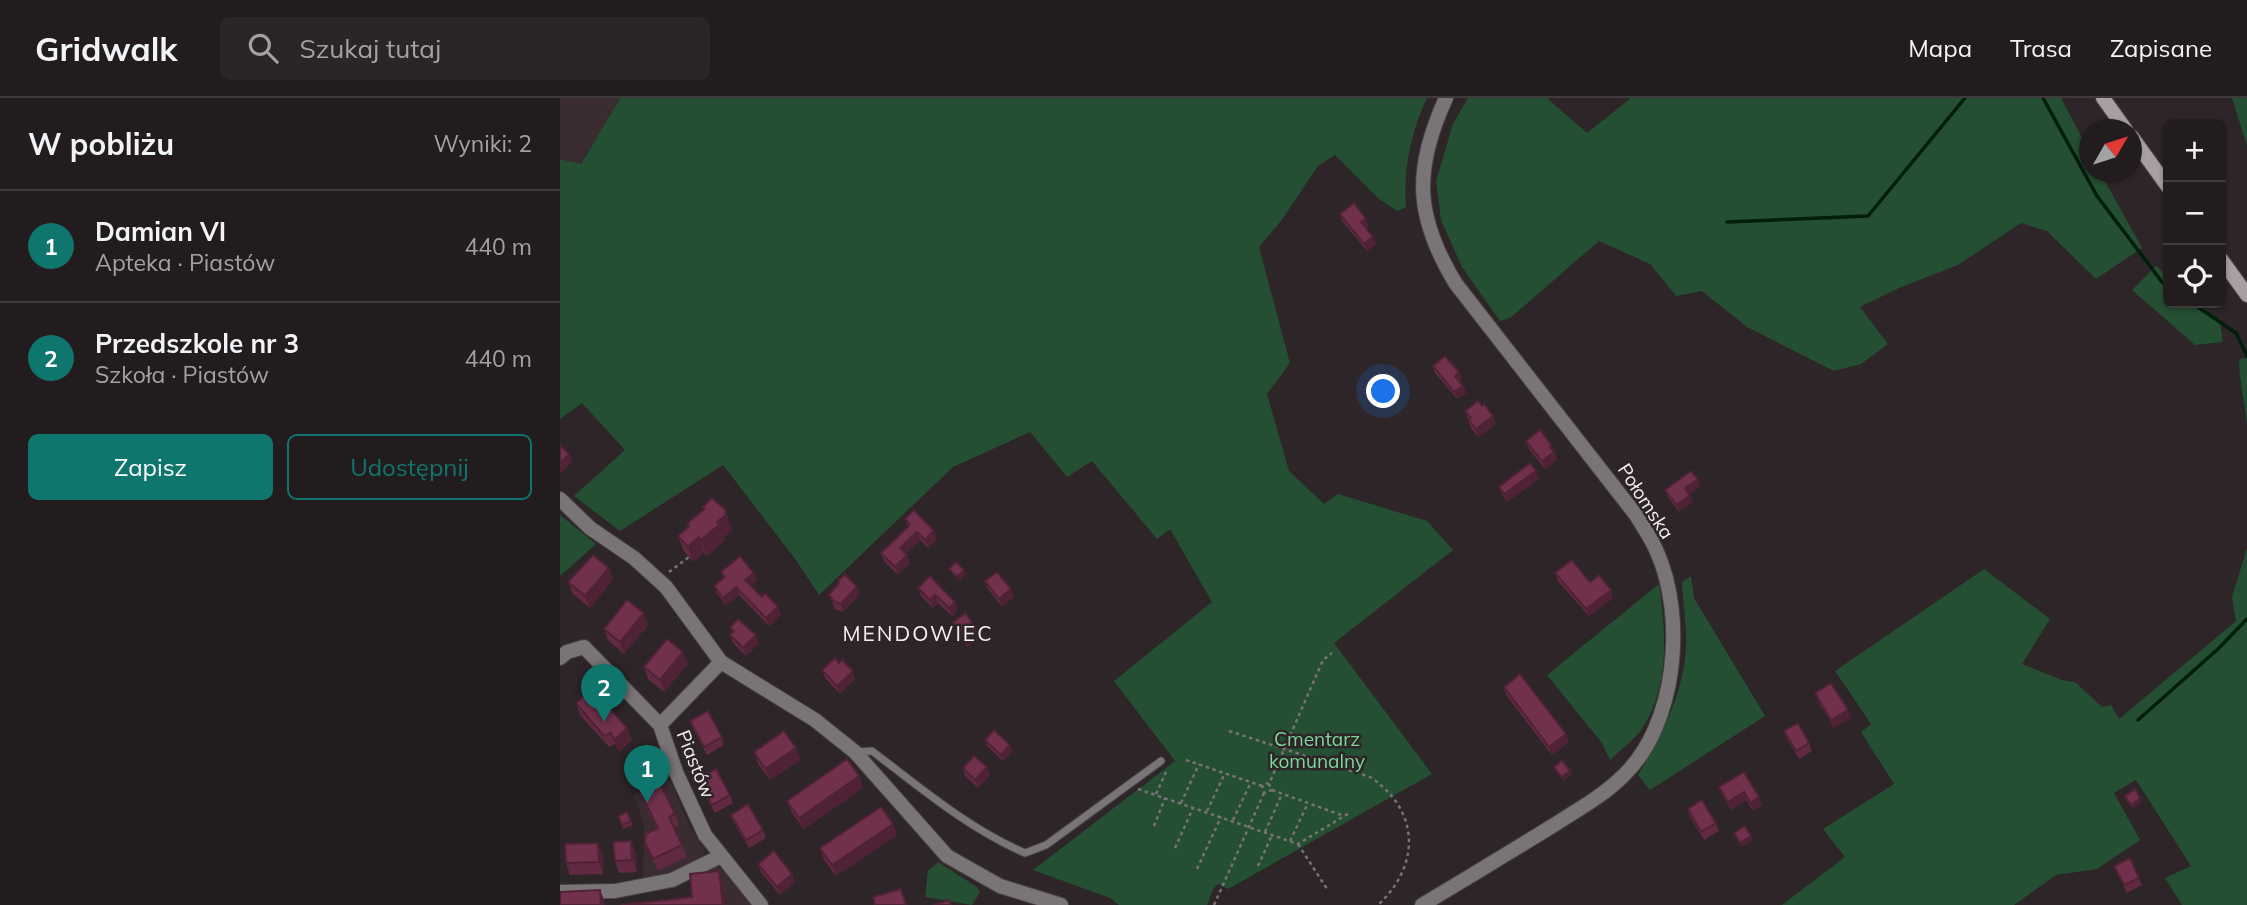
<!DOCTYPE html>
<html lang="pl">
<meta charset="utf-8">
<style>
body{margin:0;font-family:Mulish,sans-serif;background:#2a2527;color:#f1f3f6}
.controls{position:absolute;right:21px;top:21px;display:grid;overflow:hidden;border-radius:10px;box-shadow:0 2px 5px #0004}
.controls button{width:63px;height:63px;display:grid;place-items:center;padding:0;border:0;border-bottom:2px solid #3f3a3c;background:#221c1e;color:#f1f3f6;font:35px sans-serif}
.compass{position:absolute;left:1519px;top:21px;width:63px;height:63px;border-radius:50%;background:#221c1e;box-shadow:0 2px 5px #0004;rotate:51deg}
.you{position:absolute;left:824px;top:294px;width:24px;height:24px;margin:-18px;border:5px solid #fff;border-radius:50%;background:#1a73e8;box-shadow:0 0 0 10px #1a73e833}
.badge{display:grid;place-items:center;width:46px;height:46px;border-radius:50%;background:#0f766e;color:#fff;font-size:23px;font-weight:700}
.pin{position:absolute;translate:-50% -58px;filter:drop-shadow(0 2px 4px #0008)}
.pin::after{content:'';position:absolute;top:37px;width:24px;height:21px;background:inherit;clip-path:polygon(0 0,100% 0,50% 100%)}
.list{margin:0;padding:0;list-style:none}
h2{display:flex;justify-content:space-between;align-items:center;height:91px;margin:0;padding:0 28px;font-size:30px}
h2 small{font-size:23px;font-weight:400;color:#a2a1a4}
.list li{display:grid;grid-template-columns:46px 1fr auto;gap:21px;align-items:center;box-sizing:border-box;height:112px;padding:0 28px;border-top:2px solid #3f3a3c}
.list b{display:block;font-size:26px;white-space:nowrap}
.list p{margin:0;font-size:23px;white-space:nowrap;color:#a2a1a4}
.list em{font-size:23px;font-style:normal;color:#a2a1a4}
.actions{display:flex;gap:14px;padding:21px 28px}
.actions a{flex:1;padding:16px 0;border:2px solid #0f766e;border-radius:10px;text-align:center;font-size:24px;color:#0f766e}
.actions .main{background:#0f766e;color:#fff}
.icon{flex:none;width:38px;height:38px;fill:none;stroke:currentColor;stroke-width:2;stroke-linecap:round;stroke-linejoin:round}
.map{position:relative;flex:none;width:1687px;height:807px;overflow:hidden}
header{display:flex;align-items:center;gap:42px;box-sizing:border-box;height:98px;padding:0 35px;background:#221c1e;border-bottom:2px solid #3f3a3c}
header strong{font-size:33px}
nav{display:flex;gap:38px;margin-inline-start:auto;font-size:24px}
.search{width:490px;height:63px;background:#2a2527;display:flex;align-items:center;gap:18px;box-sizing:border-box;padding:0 24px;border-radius:10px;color:#a2a1a4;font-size:26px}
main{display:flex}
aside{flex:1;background:#221c1e}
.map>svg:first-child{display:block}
.built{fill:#3b2c32}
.green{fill:#244f32}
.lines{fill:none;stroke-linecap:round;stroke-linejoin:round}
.stream{stroke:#001e09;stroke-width:3.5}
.service-casing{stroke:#494244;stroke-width:9}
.minor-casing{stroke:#494244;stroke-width:16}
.tertiary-casing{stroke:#494244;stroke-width:16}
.secondary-casing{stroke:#494244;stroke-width:16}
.path{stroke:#797275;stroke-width:2.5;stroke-dasharray:3.5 3.5;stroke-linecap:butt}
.service{stroke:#797476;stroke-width:7}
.minor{stroke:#797476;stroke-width:14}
.tertiary{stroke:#797476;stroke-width:14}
.secondary{stroke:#a79fa2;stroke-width:14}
.wall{fill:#612a42}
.shaded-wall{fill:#4f2236}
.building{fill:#71314d;stroke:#4f2236;stroke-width:2}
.labels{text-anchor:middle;stroke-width:5;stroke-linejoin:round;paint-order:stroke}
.street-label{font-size:19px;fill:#f7f1f3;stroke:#2d2528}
.park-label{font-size:19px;fill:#7bd899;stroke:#2d2528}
.neighbourhood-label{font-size:21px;letter-spacing:2px;fill:#f7f1f3;stroke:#2d2528}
</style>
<header>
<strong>Gridwalk</strong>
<div class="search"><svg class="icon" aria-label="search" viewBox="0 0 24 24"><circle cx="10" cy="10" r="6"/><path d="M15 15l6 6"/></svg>Szukaj tutaj</div>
<nav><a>Mapa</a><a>Trasa</a><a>Zapisane</a></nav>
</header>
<main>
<aside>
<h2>W pobliżu<small>Wyniki: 2</small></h2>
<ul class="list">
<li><span class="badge">1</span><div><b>Damian VI</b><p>Apteka · Piastów</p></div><em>440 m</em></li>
<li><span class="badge">2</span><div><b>Przedszkole nr 3</b><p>Szkoła · Piastów</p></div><em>440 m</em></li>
</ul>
<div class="actions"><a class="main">Zapisz</a><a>Udostępnij</a></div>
</aside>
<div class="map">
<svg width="1687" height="807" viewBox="0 0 1687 807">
<rect width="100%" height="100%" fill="#2d2528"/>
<g class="built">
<path d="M0,0H60L20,66L0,60Z"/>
<path d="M102,681L111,684L130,730L145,751L141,761L114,774L83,781L84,728L74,696Z"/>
<path d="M154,768L162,771L193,807H136L133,780Z"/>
</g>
<g class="green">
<path d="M60,0H867C851,34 843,71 846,109L837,113L818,100L775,57L758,68L721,123L699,149L730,265L707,296L729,373L764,406L778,396L867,423L893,452L774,545L872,676L668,791L658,786L653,791L647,807H559L550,800L473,772L615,663L554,583L652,504L610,431L597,441L532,363L507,379L470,334L393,369L259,497L236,462L163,367L60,433L14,398L65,352L22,305L0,321V61L21,66Z"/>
<path d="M908,0H987L1027,35L1071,0H1501L1529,53L1530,74H1540L1582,150L1536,181L1487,133L1461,125L1398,167L1339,190L1300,209L1328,246L1301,266L1274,273L1187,229L1142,193L1116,198L1090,166L1039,143L950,220L940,223L902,169L881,122L876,83L893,26Z"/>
<path d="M1672,0H1687V48Z"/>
<path d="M1596,168L1608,178V205H1638L1660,224L1663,244L1635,247L1572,192Z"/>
<path d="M1687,260V327C1685,304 1679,284 1679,261Z"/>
<path d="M0,417L36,446L0,478Z"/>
<path d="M1687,450V807H1622L1605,780L1631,768L1576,682L1554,695L1580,742L1537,771L1496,777L1454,807H1222L1285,759L1263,731L1334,686L1301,634L1311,626L1275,573L1424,471L1490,521L1462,566L1502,582L1515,584L1542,609L1551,607L1559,621L1676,523L1672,499Z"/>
<path d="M1131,478L1134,500L1205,618L1090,692L1078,677C1102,637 1123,597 1126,550C1127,529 1123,506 1122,484Z"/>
<path d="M1099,486C1106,535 1110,587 1082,631C1074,642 1060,652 1050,662L1042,645L987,577Z"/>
<path d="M378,764L417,789L420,794L412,807L365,799L368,773Z"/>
</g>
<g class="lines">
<g class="stream">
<path d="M1483,0L1537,98L1602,184L1608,188"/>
<path d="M1167,124L1308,118L1405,0"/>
<path d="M1632,205L1676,235L1687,258"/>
<path d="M1578,622L1658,551L1687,521"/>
</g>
<g class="service-casing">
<path id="service" d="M296,654L312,653C361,690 409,731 465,755L486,747L601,663"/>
</g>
<g class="minor-casing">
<g id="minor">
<path d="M0,401L30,430L74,460L106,489L161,564L255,622L295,654L387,758L440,788L501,807"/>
<path d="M0,560L7,554L24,549L100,627L116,674L145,737L201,807"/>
<path d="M100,627L161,564"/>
<path d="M0,794L55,793L112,782L161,758"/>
</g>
</g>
<g class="tertiary-casing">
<path id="tertiary" d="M862,807C906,781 950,754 994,727C1017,712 1043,698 1063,678C1117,627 1126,519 1097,454C1092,441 1083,429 1076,417L896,186C855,119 853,72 886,0"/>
</g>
<g class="secondary-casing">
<g id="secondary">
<path d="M1543,0L1566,32"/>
<path d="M1572,39L1608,89"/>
<path d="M1661,161L1687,197"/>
</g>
</g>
<g class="path">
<path d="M109,474L129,459"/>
<path d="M669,633L810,679C860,712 861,767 818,807"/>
<path d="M626,662L702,688"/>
<path d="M709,686L705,685L702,688L704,695L712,692L709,686L763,562L772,555"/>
<path d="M578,691L738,746L791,714"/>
<path d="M712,692L784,718"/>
<path d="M596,696L606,674"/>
<path d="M621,705L639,666"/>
<path d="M647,713L665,675"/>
<path d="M673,722L691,684"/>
<path d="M594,728L605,700"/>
<path d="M705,734L722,696"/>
<path d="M730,743L748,705"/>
<path d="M738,746L767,791"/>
<path d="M615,750L633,710"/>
<path d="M698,768L712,737"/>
<path d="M637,771L661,719"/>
<path d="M654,807L704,695"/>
</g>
<use href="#service" class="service"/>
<use href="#minor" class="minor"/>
<use href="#tertiary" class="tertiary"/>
<use href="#secondary" class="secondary"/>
</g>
<g class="wall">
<path d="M780,116L806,121L808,128L806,130L816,146L807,153L782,123Z"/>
<path d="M873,268L899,274L902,281L900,283L903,288L906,295L897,301L875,275Z"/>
<path d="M922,308L933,318L936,326L918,339L911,330L905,313Z"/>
<path d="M966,343L992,348L997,362L985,371L969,351Z"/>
<path d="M979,381L947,404L942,397L939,389Z"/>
<path d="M1138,381L1140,388L1129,396L1133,404L1119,414L1108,399L1105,392Z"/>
<path d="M143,409L165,411L172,432L164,439L165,442L147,458L144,455L133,464L124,453L118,438L128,429L127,426L144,411Z"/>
<path d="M345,421L374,433L377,441L368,450L360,442L346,455L350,465L338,477L324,463L321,455L348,429Z"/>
<path d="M161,474L194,475L197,482L191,487L202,499L218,509L221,516L209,528L179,497L166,507L157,496L154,488L163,480Z"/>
<path d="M995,475L1028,482L1053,500L1029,518L998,483Z"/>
<path d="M370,478L398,512L392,518L378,505L373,510L361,498L358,490Z"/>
<path d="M53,481L30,510L13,496L8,484Z"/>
<path d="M278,483L297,489L300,496L283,514L275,511L269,496L279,485Z"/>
<path d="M425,483L451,491L454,499L442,509L428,491Z"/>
<path d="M393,524L420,541L407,549L396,532Z"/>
<path d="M88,527L64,556L48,542L44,531Z"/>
<path d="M170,529L199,545L186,558L173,545L170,537L172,535Z"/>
<path d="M123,554L128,566L104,594L88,581L84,569Z"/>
<path d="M262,572L295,581L280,596L265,580Z"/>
<path d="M944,589L1006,636L1009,644L992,657L946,597Z"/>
<path d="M1255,595L1291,620L1274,630L1258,603Z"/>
<path d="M16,605L67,630L72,642L59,654L55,646L49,649L20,617Z"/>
<path d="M130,623L162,639L164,647L147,657L133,631Z"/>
<path d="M1224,633L1249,645L1252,653L1239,661L1227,641Z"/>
<path d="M425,642L453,653L443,663L427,648Z"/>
<path d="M236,650L240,662L210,682L198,666L194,654Z"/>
<path d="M403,670L430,677L418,690L405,678Z"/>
<path d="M1184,674L1202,707L1193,713L1186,702L1171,712L1162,697L1159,689Z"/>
<path d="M299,678L303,690L244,731L232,715L227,703Z"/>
<path d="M138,681L170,697L173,705L155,715L141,689Z"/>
<path d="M77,687L115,716L119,728L114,730L127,759L98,773L85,745L97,731L81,699Z"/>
<path d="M1128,711L1156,725L1159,733L1144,742L1130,719Z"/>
<path d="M67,714L73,727L63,731L58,718Z"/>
<path d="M171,717L203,732L206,740L189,750L174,725Z"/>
<path d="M333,726L337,737L276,778L264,762L260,750Z"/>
<path d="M76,755L77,774L59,775L55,763Z"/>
<path d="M43,756V776L10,777L6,765Z"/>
<path d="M198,766L232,776L235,784L220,797L201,774Z"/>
<path d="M1554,768L1579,780L1582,787L1567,795Z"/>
</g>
<g class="shaded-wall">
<path d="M806,121L808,128L804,131L801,124Z"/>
<path d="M813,139L816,146L807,153L804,146Z"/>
<path d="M899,274L902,281L898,285L895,278Z"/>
<path d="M903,288L906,295L897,301L894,294Z"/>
<path d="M933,318L936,326L918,339L916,331Z"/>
<path d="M992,348L997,362L985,371L982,363Z"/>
<path d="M9,356L12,364L0,376V365Z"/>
<path d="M976,373L979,381L947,404L944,396Z"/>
<path d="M1138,381L1140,388L1128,397L1125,390Z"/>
<path d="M1130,397L1133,404L1119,414L1117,407Z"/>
<path d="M165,411L172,432L164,439L165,442L147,458L141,442L157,424Z"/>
<path d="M374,433L377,441L368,450L365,442Z"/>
<path d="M357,434L360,442L343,458L340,450Z"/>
<path d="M139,439L144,455L133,464L128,449Z"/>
<path d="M347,457L350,465L338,477L335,469Z"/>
<path d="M49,470L53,481L30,510L25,498Z"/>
<path d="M404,472L406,476L399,483L397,479Z"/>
<path d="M194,475L197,482L188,489L185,482Z"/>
<path d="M176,489L179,497L166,507L163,500Z"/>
<path d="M297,489L300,496L283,514L281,506Z"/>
<path d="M451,491L454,499L442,509L439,501Z"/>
<path d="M1051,492L1053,500L1029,518L1026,511Z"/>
<path d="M375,497L378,505L373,510L370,502Z"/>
<path d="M395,504L398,512L392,518L389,510Z"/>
<path d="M218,509L221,516L209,528L206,520Z"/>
<path d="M84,515L88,527L64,556L60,544Z"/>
<path d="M417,533L420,541L407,549L404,541Z"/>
<path d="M196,537L199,545L186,558L183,550Z"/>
<path d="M123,554L128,566L104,594L100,582Z"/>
<path d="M293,573L295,581L280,596L277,588Z"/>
<path d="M1288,612L1291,620L1274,630L1271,622Z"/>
<path d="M67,630L72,642L59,654L54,642Z"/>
<path d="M1006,636L1009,644L992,657L989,649Z"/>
<path d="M450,647L453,653L443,663L441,657Z"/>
<path d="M236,650L240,662L210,682L205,671Z"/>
<path d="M427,669L430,677L418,690L415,682Z"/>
<path d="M1010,673L1012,677L1003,683L1001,679Z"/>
<path d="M299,678L303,690L244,731L239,720Z"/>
<path d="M1184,694L1186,702L1171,712L1168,704Z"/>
<path d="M1199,699L1202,707L1193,713L1190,705Z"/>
<path d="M1580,700L1581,704L1572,711L1571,707Z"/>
<path d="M333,726L337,737L276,778L272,767Z"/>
<path d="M1191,738L1193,742L1182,749L1180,745Z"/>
<path d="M71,743L76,755L77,774L72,762Z"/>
<path d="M38,745L43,756V776L39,764Z"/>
<path d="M159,773L163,785L165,807H163Z"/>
<path d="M232,776L235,784L220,797L217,789Z"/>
<path d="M40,792L45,804V807H41Z"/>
</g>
<g class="building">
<path d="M794,105L806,121L801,124L813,139L804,146L780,116Z"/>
<path d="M885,258L899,274L895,278L903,288L894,294L873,268Z"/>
<path d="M918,303L922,308L924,306L933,318L916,331L909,322L911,320L905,313Z"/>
<path d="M980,332L992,348L990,349L994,354L982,363L966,343Z"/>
<path d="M0,347L9,356L0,365Z"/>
<path d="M970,365L976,373L944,396L939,389Z"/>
<path d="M1131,373L1138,381L1125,390L1130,397L1117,407L1105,392Z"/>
<path d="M152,400L165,411L166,417L157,424L159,427L141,442L139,439L128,449L118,438L129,428L127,426L144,411L143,409Z"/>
<path d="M354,412L374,433L365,442L357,434L340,450L347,457L335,469L321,455L350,427L345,421Z"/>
<path d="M33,457L49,470L25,498L8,484Z"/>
<path d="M180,458L194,475L185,482L202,499L205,495L218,509L206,520L176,489L163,500L154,488L165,479L161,474Z"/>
<path d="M1012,462L1028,482L1031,484L1039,477L1051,492L1026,511L995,475Z"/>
<path d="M396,464L404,472L397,479L389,471Z"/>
<path d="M437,474L451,491L439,501L425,483Z"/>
<path d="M285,476L297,489L281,506L273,503L269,496L279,485L278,483Z"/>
<path d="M370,478L395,504L389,510L375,497L370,502L358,490Z"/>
<path d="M67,502L84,515L60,544L44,531Z"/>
<path d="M406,515L417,533L404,541L393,524Z"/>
<path d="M178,521L196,537L183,550L170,537L174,533L170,529Z"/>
<path d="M107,541L123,554L100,582L84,569Z"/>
<path d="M275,560L279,565L282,562L293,573L277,588L262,572Z"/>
<path d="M960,576L1006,636L989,649L944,589Z"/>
<path d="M1271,585L1288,612L1271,622L1255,595Z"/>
<path d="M32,590L67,630L54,642L51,635L44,638L16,605Z"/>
<path d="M148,613L162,639L144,649L130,623Z"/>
<path d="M1238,625L1249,645L1236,653L1224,633Z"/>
<path d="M434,632L450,647L441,657L425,642Z"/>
<path d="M224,633L236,650L205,671L194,654Z"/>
<path d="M414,658L427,669L415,682L403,670Z"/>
<path d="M287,661L299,678L239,720L227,703Z"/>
<path d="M1002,662L1010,673L1001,679L994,669Z"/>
<path d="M156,671L170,697L152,707L138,681Z"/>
<path d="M1184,674L1199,699L1190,705L1184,694L1168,704L1159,689Z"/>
<path d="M96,677L115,716L109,719L122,747L93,761L85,745L86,736L98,730L77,687Z"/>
<path d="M1575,691L1580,700L1571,707L1565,698Z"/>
<path d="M1142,702L1156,725L1141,734L1128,711Z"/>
<path d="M188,706L203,732L186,742L171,717Z"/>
<path d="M321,709L333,726L272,767L260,750Z"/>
<path d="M67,714L71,723L62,727L58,718Z"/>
<path d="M1185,728L1191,738L1180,745L1174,735Z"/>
<path d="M71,743L72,762L55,763L53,744Z"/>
<path d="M38,745L39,764L6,765L5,746Z"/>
<path d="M214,753L232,776L217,789L198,766Z"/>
<path d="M1570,760L1579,780L1564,787L1554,768Z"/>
<path d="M159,773L163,807H61L132,799L130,776Z"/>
<path d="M341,791L346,807H315L313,799Z"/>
<path d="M40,792L41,807H0V794Z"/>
<path d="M389,802L391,807H373Z"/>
</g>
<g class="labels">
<g class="street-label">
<text transform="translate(1086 403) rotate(57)" y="7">Połomska</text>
<text transform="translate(136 666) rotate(68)" y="7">Piastów</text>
</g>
<g class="park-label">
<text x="757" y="648">Cmentarz<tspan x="757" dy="22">komunalny</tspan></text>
</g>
<g class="neighbourhood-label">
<text x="358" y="543">MENDOWIEC</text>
</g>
</g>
</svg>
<div class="controls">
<button>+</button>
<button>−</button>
<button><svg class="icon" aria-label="locate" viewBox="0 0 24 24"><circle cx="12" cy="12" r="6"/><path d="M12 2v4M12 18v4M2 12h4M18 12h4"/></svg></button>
</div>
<svg class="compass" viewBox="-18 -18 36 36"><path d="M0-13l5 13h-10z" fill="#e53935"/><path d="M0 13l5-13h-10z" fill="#a2a1a4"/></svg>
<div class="you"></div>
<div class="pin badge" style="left:87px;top:705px">1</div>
<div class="pin badge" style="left:44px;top:624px">2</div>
</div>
</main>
